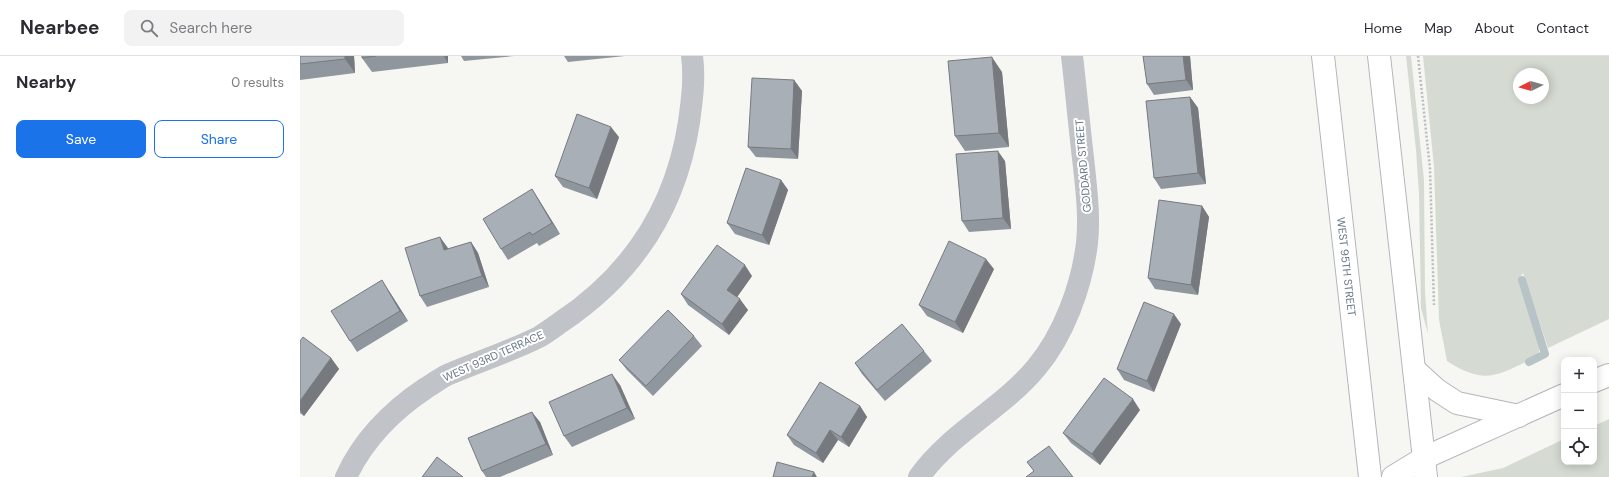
<!DOCTYPE html>
<meta charset="utf-8">
<style>
body{margin:0;font-family:"DM Sans",sans-serif;background:#f2f2f3;color:#2b2b33}
.controls{position:absolute;right:12px;bottom:12px;display:grid;overflow:hidden;border-radius:8px;box-shadow:0 2px 10px #0003}
.controls button{width:36px;height:36px;display:grid;place-items:center;padding:0;border:0;border-bottom:1px solid #e1e1e2;background:#fff;color:#2b2b33;font:20px sans-serif}
.compass{position:absolute;left:1213px;top:12px;width:36px;height:36px;border-radius:50%;background:#fff;box-shadow:0 2px 10px #0003;rotate:264deg}
.list{margin:0;padding:0;list-style:none}
h2{display:flex;justify-content:space-between;align-items:center;height:52px;margin:0;padding:0 16px;font-size:17px}
h2 small{font-size:13px;font-weight:400;color:#7c7c81}
.actions{display:flex;gap:8px;padding:12px 16px}
.actions a{flex:1;padding:9px 0;border:1px solid #1a73e8;border-radius:8px;text-align:center;font-size:14px;color:#1a73e8}
.actions .main{background:#1a73e8;color:#fff}
.icon{flex:none;width:22px;height:22px;fill:none;stroke:currentColor;stroke-width:2;stroke-linecap:round;stroke-linejoin:round}
.map{position:relative;flex:none;width:1309px;height:421px;overflow:hidden}
header{display:flex;align-items:center;gap:24px;box-sizing:border-box;height:56px;padding:0 20px;background:#fff;border-bottom:1px solid #e1e1e2}
header strong{font-size:19px}
nav{display:flex;gap:22px;margin-inline-start:auto;font-size:14px}
.search{width:280px;height:36px;background:#f2f2f3;display:flex;align-items:center;gap:10px;box-sizing:border-box;padding:0 14px;border-radius:8px;color:#7c7c81;font-size:15px}
main{display:flex}
aside{flex:1;background:#fff}
.map>svg:first-child{display:block}
.green{fill:#d5dbd3;fill-rule:evenodd}
.lines{fill:none;stroke-linecap:round;stroke-linejoin:round}
.stream{stroke:#b8c3c8;stroke-width:8}
.primary-casing{stroke:#b3b7bb;stroke-width:24}
.highway-casing{stroke:#b3b6ba;stroke-width:24}
.path{stroke:#babcbf;stroke-width:2.5;stroke-dasharray:2 2;stroke-linecap:butt}
.street{stroke:#c0c3c7;stroke-width:22}
.primary{stroke:#fff;stroke-width:22}
.highway{stroke:#fff;stroke-width:22}
.wall{fill:#90969d}
.shaded-wall{fill:#767a7f}
.building{fill:#a8afb6;stroke:#767a7f}
.labels{text-anchor:middle;stroke-width:4;stroke-linejoin:round;paint-order:stroke}
.street-label{font-size:11px;fill:#667584;stroke:#fff}
</style>
<header>
<strong>Nearbee</strong>
<div class="search"><svg class="icon" aria-label="search" viewBox="0 0 24 24"><circle cx="10" cy="10" r="6"/><path d="M15 15l6 6"/></svg>Search here</div>
<nav><a>Home</a><a>Map</a><a>About</a><a>Contact</a></nav>
</header>
<main>
<aside>
<h2>Nearby<small>0 results</small></h2>
<ul class="list">
</ul>
<div class="actions"><a class="main">Save</a><a>Share</a></div>
</aside>
<div class="map">
<svg width="1309" height="421" viewBox="0 0 1309 421">
<rect width="100%" height="100%" fill="#f6f7f3"/>
<g class="green">
<path d="M1106,0H1111L1124,124L1125,236L1128,278L1121,252L1119,138L1116,94Z"/>
<path d="M1123,0H1309V263L1248,292L1223,217L1218,224L1240,291L1238,300C1199,318 1187,331 1147,305L1139,264L1134,111ZM1219,18H1243V42H1219Z"/>
<path d="M1309,363V421H1161L1203,412L1264,383V406H1294V370Z"/>
</g>
<g class="lines">
<path class="stream" d="M1222,224L1245,298L1229,306"/>
<g class="primary-casing">
<g id="primary">
<path id="s1" d="M1023,0L1070,421"/>
<path d="M1079,0L1126,421"/>
</g>
</g>
<g class="highway-casing">
<g id="highway">
<path d="M1114,313L1137,334L1157,347L1219,360"/>
<path d="M1294,325L1309,319"/>
<path d="M1093,421L1124,402L1264,339"/>
</g>
</g>
<path class="path" d="M1118,0L1130,113L1134,249"/>
<g class="street">
<path d="M46,421C63,384 93,354 126,332C133,328 139,323 147,319C177,306 209,296 239,281C246,277 254,271 261,266C333,218 376,151 389,66C392,44 395,22 392,0"/>
<path d="M619,421C650,377 702,353 736,312C764,279 782,229 787,187C790,159 786,130 783,102C779,68 776,34 772,0"/>
</g>
<use href="#primary" class="primary"/>
<use href="#highway" class="highway"/>
</g>
<g class="wall">
<path d="M0,0H54L55,17L0,24Z"/>
<path d="M62,0H148V7L72,16L62,2Z"/>
<path d="M161,0H214L164,5Z"/>
<path d="M264,0H325L268,6Z"/>
<path d="M843,0H890L893,34L854,39L847,28Z"/>
<path d="M702,16L709,91L665,95L655,80Z"/>
<path d="M494,24L502,35L498,103L456,101L448,91Z"/>
<path d="M890,41L898,52L906,128L861,133L854,122Z"/>
<path d="M319,81L297,143L263,131L255,120Z"/>
<path d="M705,105L711,173L669,176L662,165Z"/>
<path d="M481,124L488,134L469,189L435,178L427,167Z"/>
<path d="M232,133L239,144L260,178L239,190L237,187L208,204L201,193Z"/>
<path d="M902,150L909,161L898,239L855,233L848,222Z"/>
<path d="M171,186L178,197L189,231L127,251L120,240L148,192V193Z"/>
<path d="M694,213L663,277L627,260L619,249Z"/>
<path d="M452,220L437,241L448,254L429,279L388,249L381,238Z"/>
<path d="M89,235L108,265L57,296L50,285Z"/>
<path d="M881,268L854,336L824,324L817,313Z"/>
<path d="M394,280L402,290L353,340L327,314L319,304Z"/>
<path d="M0,285L31,302L39,313L4,360L0,357Z"/>
<path d="M624,295L632,305L585,345L562,318L555,307Z"/>
<path d="M320,329L335,363L272,391L264,380Z"/>
<path d="M560,350L567,361L549,391L538,384L523,407L494,389L487,379Z"/>
<path d="M840,354L800,409L771,387L763,377Z"/>
<path d="M240,366L253,399L200,421H186L182,415Z"/>
</g>
<g class="shaded-wall">
<path d="M45,0H54L55,17L45,3Z"/>
<path d="M144,0H148V7Z"/>
<path d="M883,0H890L893,34L886,24Z"/>
<path d="M692,1L702,16L709,91L699,77Z"/>
<path d="M494,24L502,35L498,103L491,93Z"/>
<path d="M890,41L898,52L906,128L898,117Z"/>
<path d="M311,71L319,81L297,143L289,132Z"/>
<path d="M698,95L705,105L711,173L703,162Z"/>
<path d="M481,124L488,134L469,189L462,179Z"/>
<path d="M232,133L239,144L260,178L252,167Z"/>
<path d="M902,150L909,161L898,239L891,229Z"/>
<path d="M140,181L148,192L152,205L144,194Z"/>
<path d="M171,186L178,197L189,231L182,220Z"/>
<path d="M686,203L694,213L663,277L655,266Z"/>
<path d="M445,209L452,220L435,244L427,234Z"/>
<path d="M82,224L89,235L108,265L100,255Z"/>
<path d="M440,243L448,254L429,279L422,268Z"/>
<path d="M874,258L881,268L854,336L847,325Z"/>
<path d="M31,302L39,313L4,360L0,354V345Z"/>
<path d="M312,318L320,329L335,363L327,352Z"/>
<path d="M833,343L840,354L800,409L792,398Z"/>
<path d="M560,350L567,361L549,391L541,381Z"/>
<path d="M232,356L240,366L253,399L246,388Z"/>
<path d="M530,374L538,384L523,407L516,397Z"/>
<path d="M514,416L517,421H512Z"/>
</g>
<g class="building">
<path d="M0,0H45V3L0,8Z"/>
<path d="M62,0H76L62,2Z"/>
<path d="M843,0H883L886,24L847,28Z"/>
<path d="M692,1L699,77L655,80L648,5Z"/>
<path d="M452,22L494,24L491,93L448,91Z"/>
<path d="M890,41L898,117L854,122L846,45Z"/>
<path d="M277,58L311,71L289,132L255,120Z"/>
<path d="M698,95L703,162L662,165L656,98Z"/>
<path d="M446,112L481,124L462,179L427,167Z"/>
<path d="M232,133L252,167L232,179L230,176L201,193L183,163Z"/>
<path d="M859,144L902,150L891,229L848,222Z"/>
<path d="M140,181L144,194L171,186L182,220L120,240L105,192Z"/>
<path d="M649,185L686,203L655,266L619,249Z"/>
<path d="M417,189L445,209L427,234L440,243L422,268L381,238Z"/>
<path d="M82,224L100,255L50,285L31,255Z"/>
<path d="M844,246L874,258L847,325L817,313Z"/>
<path d="M368,254L394,280L346,330L319,304Z"/>
<path d="M602,268L624,295L577,334L555,307Z"/>
<path d="M3,281L31,302L0,345V285Z"/>
<path d="M312,318L327,352L264,380L249,346Z"/>
<path d="M804,322L833,343L792,398L763,377Z"/>
<path d="M520,326L560,350L541,381L530,374L516,397L487,379Z"/>
<path d="M232,356L246,388L182,415L168,382Z"/>
<path d="M749,390L773,421H726L734,415L727,406Z"/>
<path d="M137,401L163,421H122Z"/>
<path d="M477,406L514,416L512,421H473Z"/>
</g>
<g class="labels">
<g class="street-label">
<text transform="translate(783 110) rotate(-95)" y="4">GODDARD STREET</text>
<text dy="4" stroke="none"><textPath href="#s1" startOffset="212">WEST 95TH STREET</textPath></text>
<text transform="translate(193 300) rotate(-24)" y="4">WEST 93RD TERRACE</text>
</g>
</g>
</svg>
<div class="controls">
<button>+</button>
<button>−</button>
<button><svg class="icon" aria-label="locate" viewBox="0 0 24 24"><circle cx="12" cy="12" r="6"/><path d="M12 2v4M12 18v4M2 12h4M18 12h4"/></svg></button>
</div>
<svg class="compass" viewBox="-18 -18 36 36"><path d="M0-13l5 13h-10z" fill="#e53935"/><path d="M0 13l5-13h-10z" fill="#7c7c81"/></svg>
</div>
</main>
